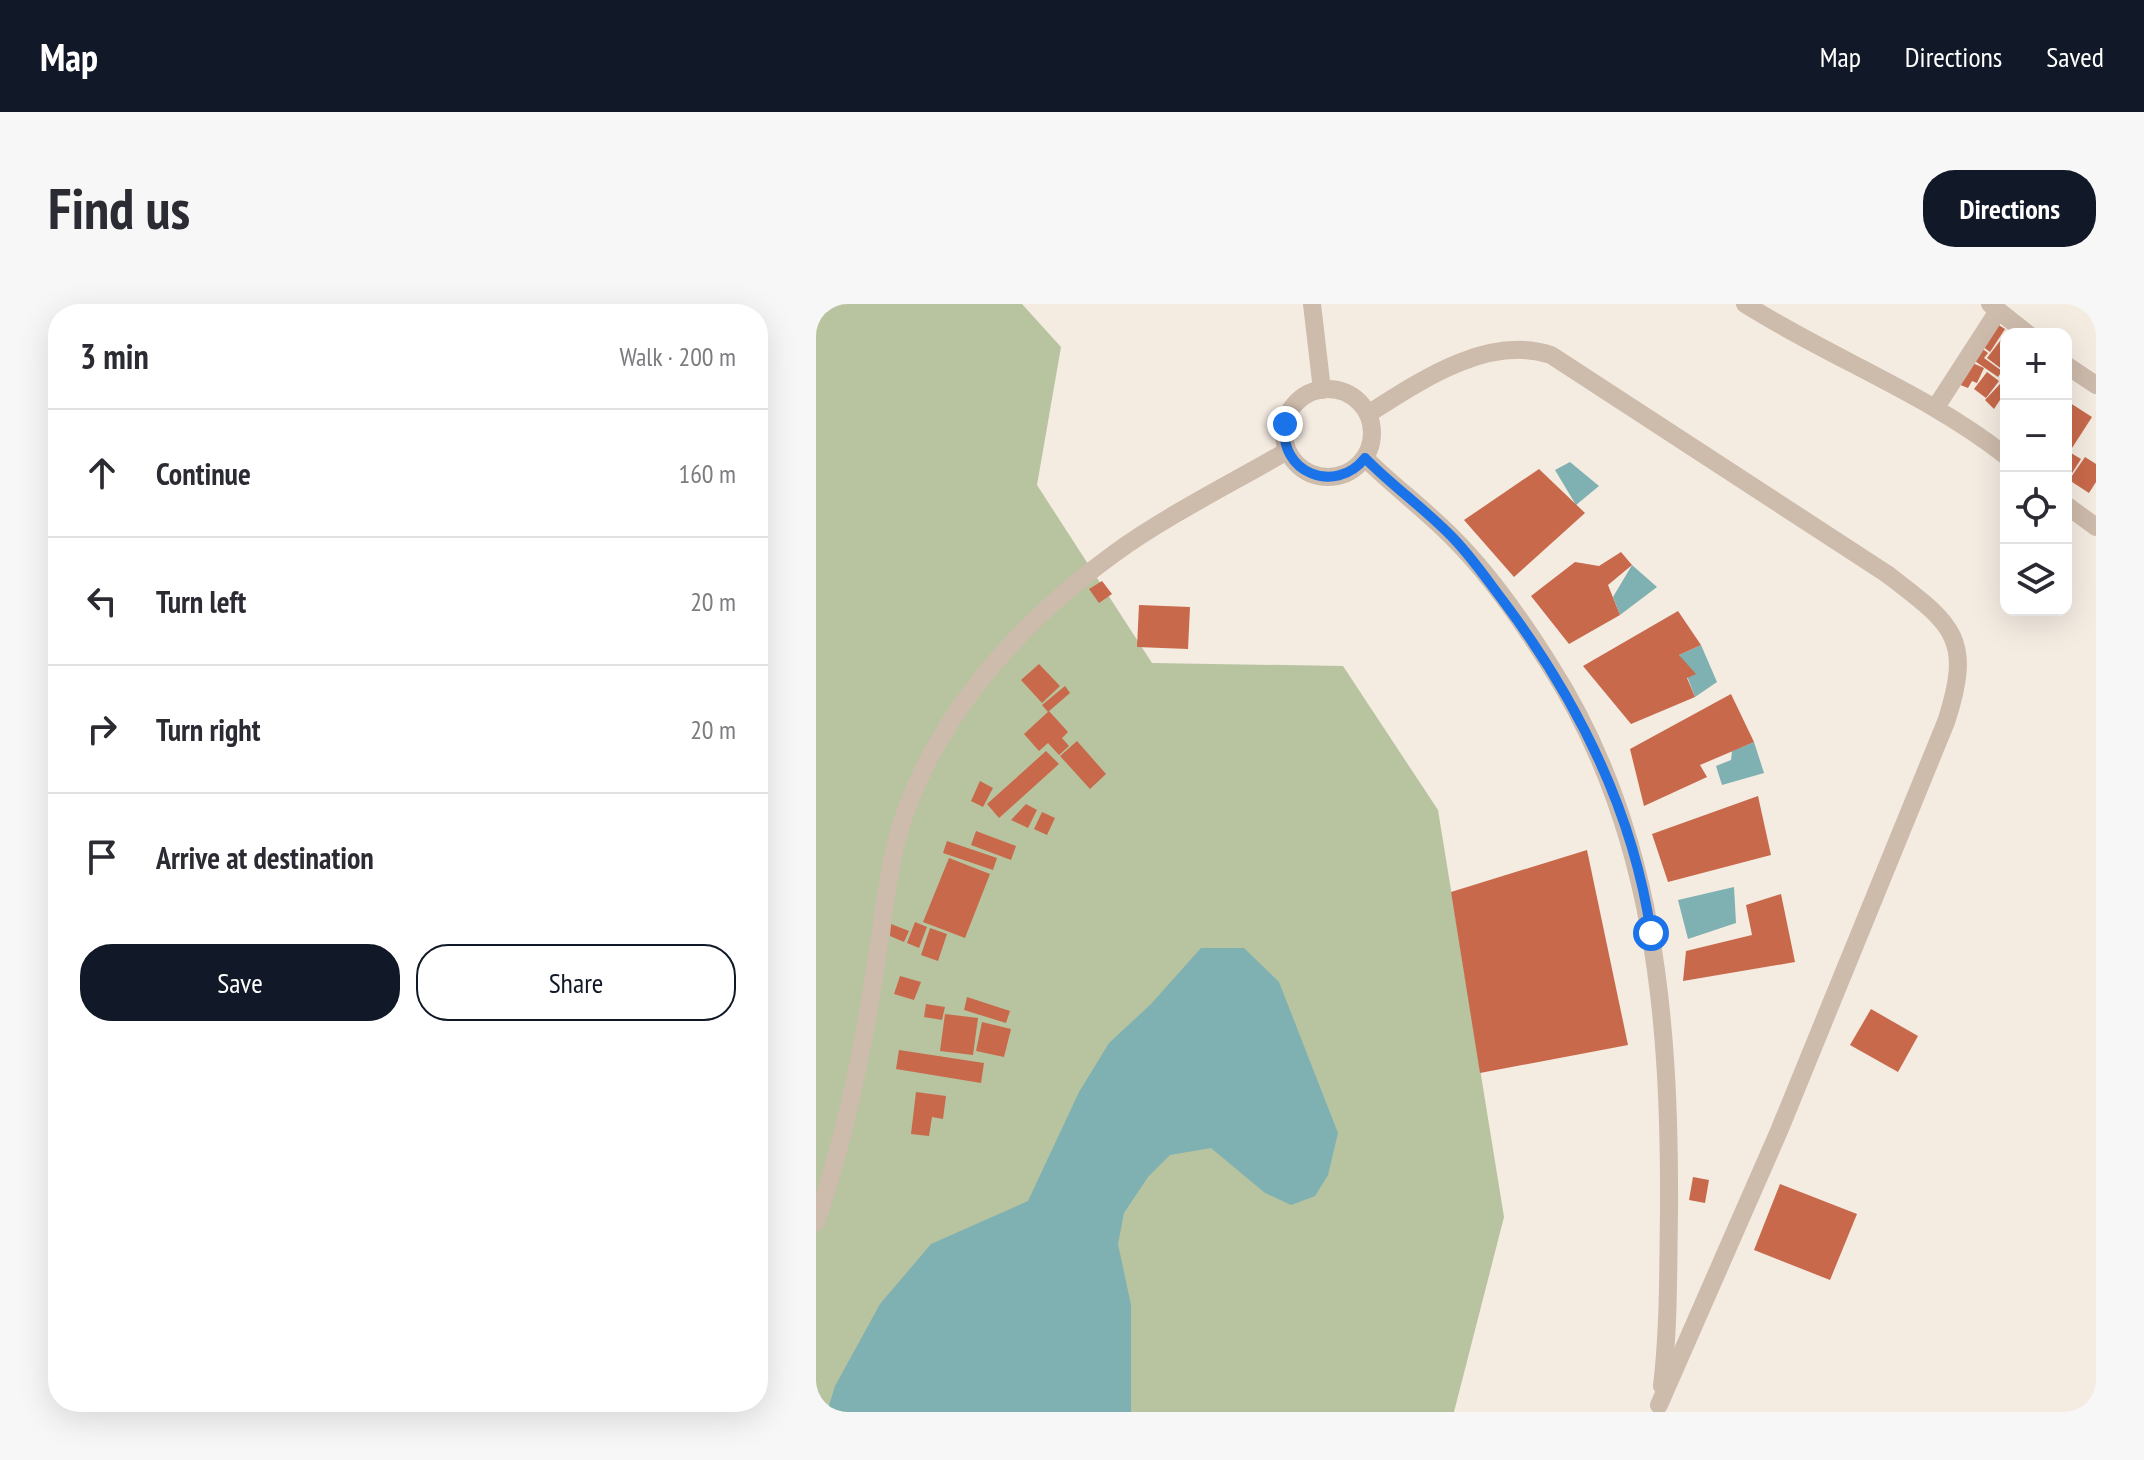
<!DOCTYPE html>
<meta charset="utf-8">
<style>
body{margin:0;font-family:"PT Sans Narrow",sans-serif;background:#f7f7f7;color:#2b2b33}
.controls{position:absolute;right:24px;top:24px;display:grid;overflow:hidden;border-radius:16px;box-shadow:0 8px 32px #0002}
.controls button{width:72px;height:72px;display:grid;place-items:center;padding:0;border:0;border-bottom:2px solid #e1e1e2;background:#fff;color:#2b2b33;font:40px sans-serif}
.stop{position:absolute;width:24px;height:24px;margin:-18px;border:6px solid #1a73e8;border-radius:50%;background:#fff}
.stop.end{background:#1a73e8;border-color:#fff;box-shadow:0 2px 8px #0008}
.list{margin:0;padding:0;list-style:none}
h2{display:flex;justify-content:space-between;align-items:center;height:104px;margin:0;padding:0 32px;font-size:34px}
h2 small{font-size:26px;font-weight:400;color:#7c7c81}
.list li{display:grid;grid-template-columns:52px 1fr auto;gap:24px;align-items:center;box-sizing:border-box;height:128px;padding:0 32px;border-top:2px solid #e1e1e2}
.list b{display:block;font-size:30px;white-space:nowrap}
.list em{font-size:26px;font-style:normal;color:#7c7c81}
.actions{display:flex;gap:16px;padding:24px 32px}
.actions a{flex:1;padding:18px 0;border:2px solid #111827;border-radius:32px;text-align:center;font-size:28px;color:#111827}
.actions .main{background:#111827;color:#fff}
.icon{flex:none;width:44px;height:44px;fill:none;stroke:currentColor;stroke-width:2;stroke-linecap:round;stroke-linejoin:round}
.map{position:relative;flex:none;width:1280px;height:1108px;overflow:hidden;border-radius:32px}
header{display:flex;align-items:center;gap:48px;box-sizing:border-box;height:112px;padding:0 40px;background:#111827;color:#fff}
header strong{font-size:38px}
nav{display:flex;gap:44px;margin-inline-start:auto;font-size:28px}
.intro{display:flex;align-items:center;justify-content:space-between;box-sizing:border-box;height:192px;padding:0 48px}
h1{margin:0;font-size:56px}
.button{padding:20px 36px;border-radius:32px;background:#111827;color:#fff;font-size:28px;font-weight:700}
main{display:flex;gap:48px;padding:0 48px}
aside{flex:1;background:#fff;border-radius:32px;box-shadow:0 8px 32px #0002}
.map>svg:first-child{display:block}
.green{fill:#b8c4a0}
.water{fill:#7fb0b2}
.building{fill:#c8694b}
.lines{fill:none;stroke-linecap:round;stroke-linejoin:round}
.minor{stroke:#cdbbac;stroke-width:18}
.route{stroke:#1a73e8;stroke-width:10}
</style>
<header>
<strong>Map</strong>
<nav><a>Map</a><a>Directions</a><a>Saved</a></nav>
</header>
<div class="intro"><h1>Find us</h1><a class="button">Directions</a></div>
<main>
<aside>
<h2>3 min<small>Walk · 200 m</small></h2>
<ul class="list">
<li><svg class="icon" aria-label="ahead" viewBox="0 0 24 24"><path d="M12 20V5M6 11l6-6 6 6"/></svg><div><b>Continue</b></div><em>160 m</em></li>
<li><svg class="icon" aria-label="left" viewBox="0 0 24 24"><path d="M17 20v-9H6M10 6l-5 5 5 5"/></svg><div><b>Turn left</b></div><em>20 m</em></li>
<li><svg class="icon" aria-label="right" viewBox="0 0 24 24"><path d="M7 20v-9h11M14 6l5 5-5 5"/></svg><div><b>Turn right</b></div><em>20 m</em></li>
<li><svg class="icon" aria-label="arrive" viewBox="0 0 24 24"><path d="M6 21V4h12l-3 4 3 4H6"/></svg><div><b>Arrive at destination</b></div></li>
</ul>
<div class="actions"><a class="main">Save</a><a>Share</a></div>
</aside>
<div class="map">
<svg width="1280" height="1108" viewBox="0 0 1280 1108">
<rect width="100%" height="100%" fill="#f4ebe1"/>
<path class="green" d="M0,0H206L245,43L221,181L336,359L527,362L622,506L688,913L638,1108H0Z"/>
<g class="water">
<path d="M754,158L783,182L760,201L739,166Z"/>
<path d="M816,261L841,283L804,311L797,293Z"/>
<path d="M885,341L901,378L879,393L863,351Z"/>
<path d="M938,438L948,469L906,481L900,462L915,456L916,447Z"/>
<path d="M918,583L920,619L872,635L862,596Z"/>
<path d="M385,644H428L463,678L522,829L512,871L499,892L475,901L449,889L395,844L354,851L332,873L308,909L302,940L315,1001V1108H11L19,1082L64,1000L115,940L212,897L263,788L293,739L335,700Z"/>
</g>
<g class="building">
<path d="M1181,20L1189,25L1174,48L1166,42Z"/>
<path d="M1190,29V62L1187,66L1171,54Z"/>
<path d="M1164,43L1172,49L1168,54L1186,67L1182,73L1156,55Z"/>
<path d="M1152,57L1168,64L1161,79L1156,77L1152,84L1142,80Z"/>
<path d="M1171,68L1183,77L1170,94L1158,85Z"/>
<path d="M1184,80L1190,87L1178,105L1169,96Z"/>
<path d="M1251,97L1276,113L1256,144L1250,141Z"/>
<path d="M1250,146L1265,155L1253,174L1250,172Z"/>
<path d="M1269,153L1280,160V178L1273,189L1253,176Z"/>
<path d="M723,165L769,209L698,273L648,216Z"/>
<path d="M805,248L816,261L792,281L804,311L753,340L715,292L759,258L783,262Z"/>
<path d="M286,277L296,290L283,299L273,285Z"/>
<path d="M323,301L374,303L372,345L321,343Z"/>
<path d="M862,307L885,341L863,351L880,370L871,374L879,393L815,420L767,362Z"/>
<path d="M223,360L244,382L226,399L205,376Z"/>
<path d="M249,382L254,389L232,408L226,401Z"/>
<path d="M915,390L938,438L884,461L891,473L828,502L814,445Z"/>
<path d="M233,407L252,428L246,434L253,442L243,451L232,439L223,447L208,430Z"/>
<path d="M261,437L290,470L274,485L244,452Z"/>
<path d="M230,447L243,460L183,514L171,500Z"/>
<path d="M164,477L177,484L167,503L155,497Z"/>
<path d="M942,492L955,551L852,578L836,530Z"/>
<path d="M210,500L221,506L212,524L195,516Z"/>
<path d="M226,508L239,514L231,531L218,525Z"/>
<path d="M160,527L200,542L195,556L155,541Z"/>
<path d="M131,537L181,554L177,566L127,549Z"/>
<path d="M771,546L812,741L664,769L635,588Z"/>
<path d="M133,554L174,570L149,634L107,618Z"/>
<path d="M965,590L979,658L867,677L870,647L936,631L930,601Z"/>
<path d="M99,618L111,623L103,644L91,639Z"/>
<path d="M75,620L93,627L88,638L74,632Z"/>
<path d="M114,624L131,630L122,657L105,651Z"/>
<path d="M84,672L105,678L98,696L78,690Z"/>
<path d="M151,693L194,707L190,719L148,706Z"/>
<path d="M110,700L129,703L126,716L108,713Z"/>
<path d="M1055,705L1102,732L1082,768L1034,741Z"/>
<path d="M129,710L162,714L157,751L124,747Z"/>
<path d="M166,718L195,725L188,753L160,747Z"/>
<path d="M83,746L168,759L165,779L80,765Z"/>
<path d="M100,788L130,792L127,815L116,813L113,832L95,830Z"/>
<path d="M877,873L893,876L889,899L873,896Z"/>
<path d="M964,880L1041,910L1014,976L938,946Z"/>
</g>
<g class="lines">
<g class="minor">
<path d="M496,0L506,86"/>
<path d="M929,0C1014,54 1110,89 1190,152"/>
<path d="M1174,0L1212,30"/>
<path d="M1250,61L1280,81"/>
<circle cx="512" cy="129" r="44"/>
<path d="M1120,103L1182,7"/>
<path d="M552,110C604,77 672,30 735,51L1071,270C1136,320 1158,333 1130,418L963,827L843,1101"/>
<path d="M549,154C577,182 610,206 638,235C674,271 706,317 733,360C839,524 854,716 853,907C852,965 853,1023 846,1082"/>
<path d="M1250,201L1280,223"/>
<path d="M0,918C30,832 48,742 61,652C67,614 71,576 80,539C111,420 202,319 299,249C350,212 416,179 471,147"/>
</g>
</g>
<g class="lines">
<path class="route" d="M469,120C462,168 519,192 549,154C577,183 611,206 639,236C657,255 672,277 688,298C762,397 817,506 835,629"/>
</g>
</svg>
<div class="controls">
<button>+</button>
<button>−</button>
<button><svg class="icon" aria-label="locate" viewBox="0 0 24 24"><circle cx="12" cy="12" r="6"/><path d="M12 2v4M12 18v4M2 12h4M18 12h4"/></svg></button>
<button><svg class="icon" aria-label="layers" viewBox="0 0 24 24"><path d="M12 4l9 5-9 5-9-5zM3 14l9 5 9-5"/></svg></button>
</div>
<div class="stop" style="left:835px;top:629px"></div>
<div class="stop end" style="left:469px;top:120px"></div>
</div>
</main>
